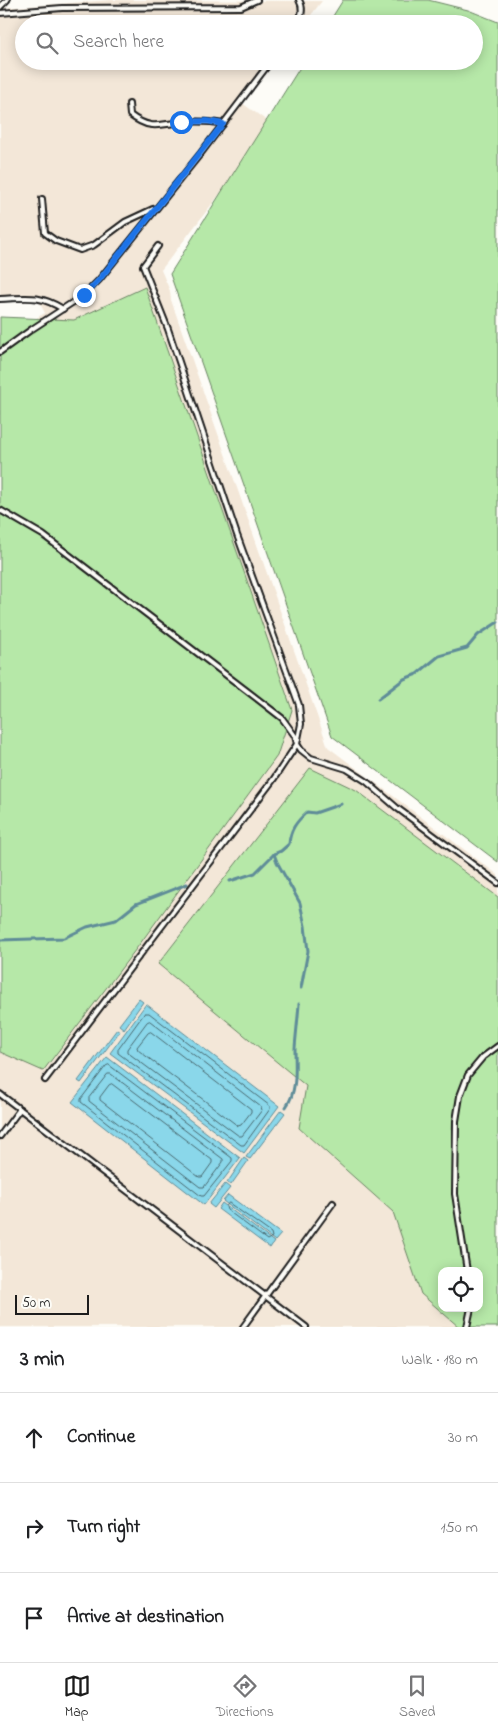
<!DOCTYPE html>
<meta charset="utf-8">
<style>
body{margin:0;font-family:"Indie Flower",sans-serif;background:#f6f6f6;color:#202124}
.controls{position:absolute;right:15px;bottom:15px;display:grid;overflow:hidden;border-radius:10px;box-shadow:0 2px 12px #0003}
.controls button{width:45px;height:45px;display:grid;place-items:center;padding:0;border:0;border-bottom:1px solid #e0e0e0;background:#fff;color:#202124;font:25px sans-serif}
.scale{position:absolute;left:15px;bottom:12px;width:74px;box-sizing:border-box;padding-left:5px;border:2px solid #1c1c1c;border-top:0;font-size:14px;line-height:18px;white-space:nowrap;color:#1c1c1c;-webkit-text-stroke:4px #fdfcf7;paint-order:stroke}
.stop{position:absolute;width:15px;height:15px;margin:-11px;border:4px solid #1a73e8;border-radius:50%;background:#fff}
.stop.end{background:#1a73e8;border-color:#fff;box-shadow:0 1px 5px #0008}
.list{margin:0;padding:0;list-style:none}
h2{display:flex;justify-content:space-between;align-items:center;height:65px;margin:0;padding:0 20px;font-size:21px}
h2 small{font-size:16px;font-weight:400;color:#757577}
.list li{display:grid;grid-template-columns:32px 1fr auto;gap:15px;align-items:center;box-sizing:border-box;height:90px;padding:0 20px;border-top:1px solid #e0e0e0}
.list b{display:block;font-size:19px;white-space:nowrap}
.list em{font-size:16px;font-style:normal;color:#757577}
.icon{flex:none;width:28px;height:28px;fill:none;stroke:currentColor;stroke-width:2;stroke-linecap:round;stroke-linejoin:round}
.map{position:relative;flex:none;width:498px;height:1327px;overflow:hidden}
.search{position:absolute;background:#fff;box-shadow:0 2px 12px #0003;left:15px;right:15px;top:15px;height:55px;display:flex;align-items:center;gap:12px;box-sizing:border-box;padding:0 18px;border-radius:28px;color:#757577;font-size:19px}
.sheet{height:335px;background:#fff}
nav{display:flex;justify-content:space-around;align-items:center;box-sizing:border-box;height:70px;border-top:1px solid #e0e0e0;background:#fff;font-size:14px;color:#757577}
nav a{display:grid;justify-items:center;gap:2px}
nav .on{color:#1c1c1c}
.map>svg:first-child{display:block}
.built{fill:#f3e7d8;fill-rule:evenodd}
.green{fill:#b6e8a8;stroke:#698262;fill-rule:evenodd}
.water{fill:#8ad7ea;stroke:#5e8c98}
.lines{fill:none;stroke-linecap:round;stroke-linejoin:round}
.shore{stroke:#48676e;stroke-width:1}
.stream{stroke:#5e8c98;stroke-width:3}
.lane-casing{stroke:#1c1c1c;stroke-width:8}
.lane{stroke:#fdfcf7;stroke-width:4}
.route{stroke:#1a73e8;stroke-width:6}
</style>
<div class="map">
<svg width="498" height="1327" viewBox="0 0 498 1327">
<rect width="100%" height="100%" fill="#fdfcf7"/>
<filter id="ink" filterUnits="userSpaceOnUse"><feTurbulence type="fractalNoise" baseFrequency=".02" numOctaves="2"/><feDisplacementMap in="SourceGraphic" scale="10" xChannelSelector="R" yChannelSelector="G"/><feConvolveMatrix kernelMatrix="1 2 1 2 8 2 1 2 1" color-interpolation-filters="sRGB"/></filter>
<g filter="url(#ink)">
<path class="built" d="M112,0L322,1L304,24H24V61H275L242,103L270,123L253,151L161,270L170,291L171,300L328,747L498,875V1327H0V345L29,322L45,313L39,302H0V8ZM442,1271H479V1308H442Z"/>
<g class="green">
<path d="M343,0H428L468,10L498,22V862L332,736L170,274L304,61H474V24H328Z"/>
<path d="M145,287L292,710L277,756L139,945L43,1071L0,1052V317L74,320Z"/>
<path d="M310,768L356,790L498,897V1327H459L421,1294L393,1212L299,1128L306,1086L158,964ZM442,1271H479V1308H442Z"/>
</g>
<g class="water">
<path d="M139,999L143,1002L124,1029L119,1025Z"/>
<path d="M146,1004L279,1106L244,1153L110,1053Z"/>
<path d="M117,1029L120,1031L81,1083L78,1081Z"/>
<path d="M107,1057L240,1158L204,1205L72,1102Z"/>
<path d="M281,1110L285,1113L250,1159L246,1157Z"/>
<path d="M244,1158L248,1161L231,1185L227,1183Z"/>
<path d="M225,1184L230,1188L214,1208L209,1204Z"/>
<path d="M228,1195L281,1234L275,1241L223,1201Z"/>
<path d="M222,1203L274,1242L270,1248L218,1209Z"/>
</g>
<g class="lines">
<g class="shore">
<path d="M145,1013H149L270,1106V1109L244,1145H241L118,1053V1050Z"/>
<path d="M150,1021L261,1107L262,1110L242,1136H239L127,1052V1049L147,1022Z"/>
<path d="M151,1032L251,1109V1112L241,1125L238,1126L138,1050L137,1047L148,1033Z"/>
<path d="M109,1065L232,1158V1161L204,1196H201L81,1102V1099L106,1066Z"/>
<path d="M108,1074H111L223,1159V1162L204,1187H200L89,1101V1098Z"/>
<path d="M112,1084L212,1160V1163L202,1177H199L100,1100V1097L109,1085Z"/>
<path d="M229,1203L271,1233L272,1237L267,1240L227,1210L226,1207Z"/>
</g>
<g class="stream">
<path d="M378,699L404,679L417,674L439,656L467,648L478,635L498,622"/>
<path d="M274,854L277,862L300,903L305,926L308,951L301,988"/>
<path d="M230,881L255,873L274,854L281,851L289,844C290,830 296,822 307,812L315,813L341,804"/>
<path d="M0,940L64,938L87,927L116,920L136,904L187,884"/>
<path d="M286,1107C298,1090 295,1068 295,1048C296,1034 298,1019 299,1004"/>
</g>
<g class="lane-casing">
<g id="lane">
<path d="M0,7L7,0"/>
<path d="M0,13L62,8L241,7L257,0"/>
<path d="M297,24C302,16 304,8 299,0"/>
<path d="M129,104L130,115C151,131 160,124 183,122C197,121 210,121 223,124"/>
<path d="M42,199L45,233L56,241L80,250L94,245L125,222L153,209"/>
<path d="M0,299C27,298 38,294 63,309"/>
<path d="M0,352L32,329L84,295L99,280L201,153L271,61"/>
<path d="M0,510L43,535L251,694L282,718L295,736L297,744L301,750L311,758L347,769L366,781L397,808L498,883"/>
<path d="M45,1080L273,780L297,744L301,724L299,705L237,535L168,329L143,266L158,246"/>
<path d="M0,1094L306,1327"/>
<path d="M0,1136L20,1109"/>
<path d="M467,1271L455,1194L456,1121L460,1096L468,1075L483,1057L498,1046"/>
<path d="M243,1327L333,1203"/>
<path d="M467,1327L471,1308"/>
</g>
</g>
<use href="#lane" class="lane"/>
</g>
</g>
<g class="lines" filter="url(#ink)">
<path class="route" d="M84,295L99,280L223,124L207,121L181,122"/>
</g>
</svg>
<div class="controls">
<button><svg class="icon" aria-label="locate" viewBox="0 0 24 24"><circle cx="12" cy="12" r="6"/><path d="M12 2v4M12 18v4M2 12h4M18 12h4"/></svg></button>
</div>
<div class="scale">50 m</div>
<div class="stop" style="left:181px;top:122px"></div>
<div class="stop end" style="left:84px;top:295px"></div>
<div class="search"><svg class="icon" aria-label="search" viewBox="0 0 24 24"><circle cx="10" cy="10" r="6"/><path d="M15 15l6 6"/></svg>Search here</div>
</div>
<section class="sheet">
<h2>3 min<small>Walk · 180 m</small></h2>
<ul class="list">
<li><svg class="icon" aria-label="ahead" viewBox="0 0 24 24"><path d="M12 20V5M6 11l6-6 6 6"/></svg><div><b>Continue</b></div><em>30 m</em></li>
<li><svg class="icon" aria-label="right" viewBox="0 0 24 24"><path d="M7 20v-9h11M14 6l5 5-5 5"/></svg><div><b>Turn right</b></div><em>150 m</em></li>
<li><svg class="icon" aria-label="arrive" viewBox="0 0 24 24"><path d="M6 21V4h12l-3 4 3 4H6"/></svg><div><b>Arrive at destination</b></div></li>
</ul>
</section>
<nav>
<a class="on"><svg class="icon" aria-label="map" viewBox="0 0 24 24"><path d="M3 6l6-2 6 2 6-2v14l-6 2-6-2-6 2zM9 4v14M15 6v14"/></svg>Map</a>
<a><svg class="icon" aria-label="directions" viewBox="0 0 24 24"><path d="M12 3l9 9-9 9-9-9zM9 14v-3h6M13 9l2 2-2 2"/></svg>Directions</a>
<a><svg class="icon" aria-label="saved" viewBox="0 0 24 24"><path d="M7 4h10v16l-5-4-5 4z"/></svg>Saved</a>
</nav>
